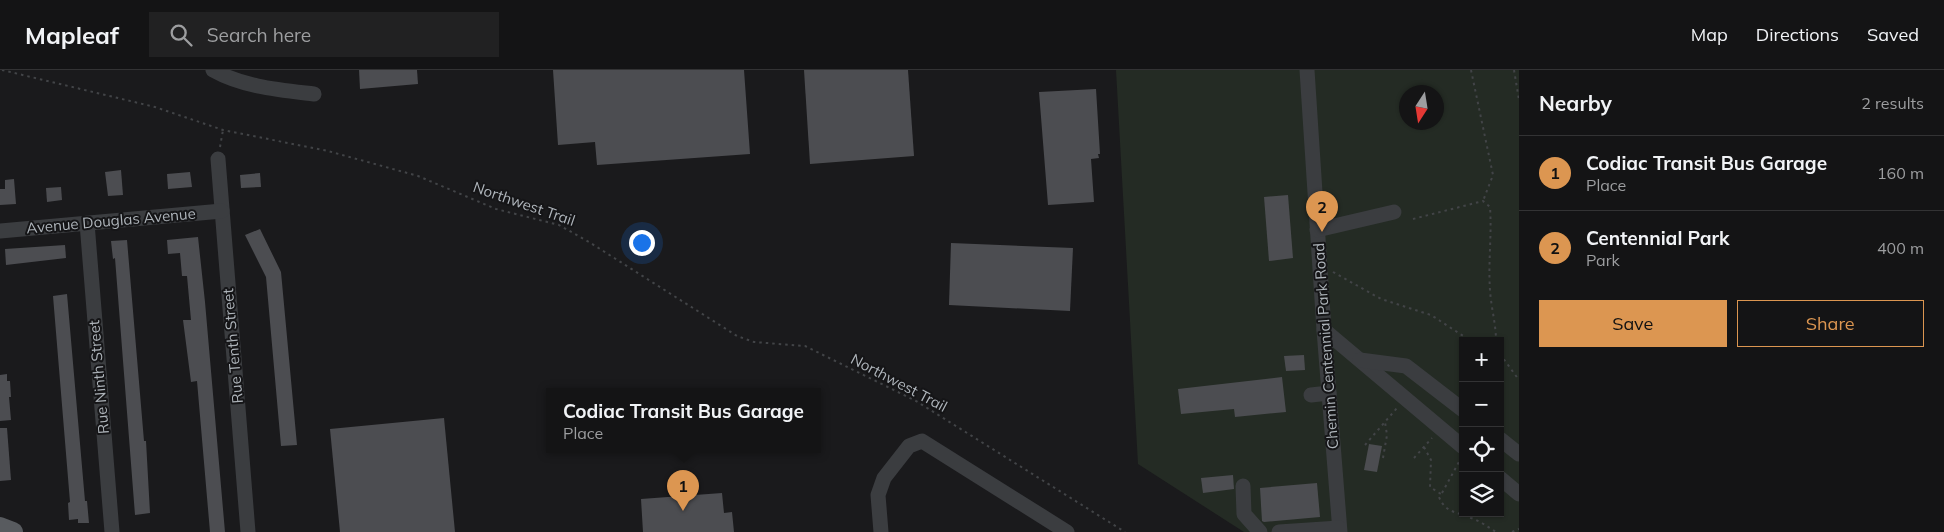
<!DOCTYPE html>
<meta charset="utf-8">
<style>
body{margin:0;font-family:Mulish,sans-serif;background:#212122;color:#f1f3f6}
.controls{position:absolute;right:15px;bottom:15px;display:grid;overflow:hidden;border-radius:0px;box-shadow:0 1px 4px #0004}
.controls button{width:45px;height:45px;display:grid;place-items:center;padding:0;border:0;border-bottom:1px solid #333334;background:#141415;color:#f1f3f6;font:25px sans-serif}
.compass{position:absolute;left:1399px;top:15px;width:45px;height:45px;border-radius:50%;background:#141415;box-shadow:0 1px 4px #0004;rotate:192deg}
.you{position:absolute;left:641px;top:172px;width:18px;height:18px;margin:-12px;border:4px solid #fff;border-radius:50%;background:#1a73e8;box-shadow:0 0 0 8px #1a73e833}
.badge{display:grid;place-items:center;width:32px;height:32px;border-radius:50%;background:#dc9651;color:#111;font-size:16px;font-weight:700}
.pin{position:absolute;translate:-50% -41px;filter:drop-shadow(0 1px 2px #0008)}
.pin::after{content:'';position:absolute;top:26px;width:18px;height:15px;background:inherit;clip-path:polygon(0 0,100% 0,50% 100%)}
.popup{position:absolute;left:546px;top:318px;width:275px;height:65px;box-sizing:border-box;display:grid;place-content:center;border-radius:0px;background:#141415;filter:drop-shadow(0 1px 4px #0005);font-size:16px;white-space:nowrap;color:#9d9ea0}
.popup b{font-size:19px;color:#f1f3f6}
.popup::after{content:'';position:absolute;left:50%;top:100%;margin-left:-10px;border:10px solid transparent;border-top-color:#141415}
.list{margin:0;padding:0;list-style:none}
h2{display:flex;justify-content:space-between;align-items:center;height:65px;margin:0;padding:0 20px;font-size:21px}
h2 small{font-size:16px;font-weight:400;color:#9d9ea0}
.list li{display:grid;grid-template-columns:32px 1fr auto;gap:15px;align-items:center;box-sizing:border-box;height:75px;padding:0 20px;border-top:1px solid #333334}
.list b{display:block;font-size:19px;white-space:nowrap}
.list p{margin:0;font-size:16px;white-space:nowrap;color:#9d9ea0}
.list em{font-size:16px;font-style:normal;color:#9d9ea0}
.actions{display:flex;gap:10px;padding:15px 20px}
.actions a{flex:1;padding:11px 0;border:1px solid #dc9651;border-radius:0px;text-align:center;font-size:18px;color:#dc9651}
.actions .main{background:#dc9651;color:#111}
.icon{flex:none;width:28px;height:28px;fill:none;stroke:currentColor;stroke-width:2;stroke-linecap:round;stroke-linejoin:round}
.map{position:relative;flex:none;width:1519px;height:462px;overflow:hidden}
header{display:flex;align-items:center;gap:30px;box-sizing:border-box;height:70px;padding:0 25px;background:#141415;border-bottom:1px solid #333334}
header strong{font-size:24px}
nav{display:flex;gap:28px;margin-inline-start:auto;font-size:18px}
.search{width:350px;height:45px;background:#212122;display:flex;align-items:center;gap:12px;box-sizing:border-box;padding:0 18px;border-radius:0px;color:#9d9ea0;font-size:19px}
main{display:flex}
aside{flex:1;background:#141415}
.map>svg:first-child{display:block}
.green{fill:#242b24;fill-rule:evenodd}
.building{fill:#4c4d51}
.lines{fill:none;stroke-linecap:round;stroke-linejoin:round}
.path{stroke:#424447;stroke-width:2;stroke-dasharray:2.5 4;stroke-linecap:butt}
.minor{stroke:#3b3d40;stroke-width:15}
.major{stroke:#585b5f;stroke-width:20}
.labels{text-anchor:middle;stroke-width:4;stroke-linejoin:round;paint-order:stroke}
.street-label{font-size:15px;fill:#aeb4ba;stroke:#151517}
</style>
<header>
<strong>Mapleaf</strong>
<div class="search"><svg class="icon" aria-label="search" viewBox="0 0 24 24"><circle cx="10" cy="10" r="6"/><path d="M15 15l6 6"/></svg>Search here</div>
<nav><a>Map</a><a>Directions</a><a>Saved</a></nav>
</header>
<main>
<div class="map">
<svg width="1519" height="462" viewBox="0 0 1519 462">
<rect width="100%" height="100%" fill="#1a1a1c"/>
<path class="green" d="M1116,0H1519V462H1244L1138,394ZM1406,22H1436V52H1406ZM1463,271H1500V443H1463Z"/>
<g class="building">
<path d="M359,0H417L418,14L360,19Z"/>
<path d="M553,0H744L750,84L597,95L595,72L558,75Z"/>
<path d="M804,0H908L914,86L810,94Z"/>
<path d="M1096,19L1100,84H1098L1099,88L1091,89L1094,132L1048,135L1039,22Z"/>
<path d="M121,100L123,125L108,126L105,102Z"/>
<path d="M190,102L192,117L168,119L167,104Z"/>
<path d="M260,103L261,117L241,118L240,105Z"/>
<path d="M14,109L16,134L0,135V119H5V110Z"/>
<path d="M61,117L62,130L47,132L46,118Z"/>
<path d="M1288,125L1293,188L1269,191L1264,127Z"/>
<path d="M260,159L281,202L297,375L281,376L266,207L245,165Z"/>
<path d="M198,167L205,232L225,462H210L197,311L191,312L183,250H191L187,206H182L180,183L168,184L167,170Z"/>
<path d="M127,170L144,371H146L150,443L135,445L115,188L113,189L111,171Z"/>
<path d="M951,173L1073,178L1070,241L949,235Z"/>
<path d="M65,175L66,188L6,195L5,179Z"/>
<path d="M67,224L85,431H87L89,453H78V449L69,450L68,433L70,432L53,226Z"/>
<path d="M1304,285L1305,300L1286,301L1284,286Z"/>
<path d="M7,304V311H10L11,327H9L11,350L0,351V305Z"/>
<path d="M1282,307L1286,342L1235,347L1234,339L1181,344L1178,319Z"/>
<path d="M444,348L455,462H340L330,359Z"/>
<path d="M0,358H7L11,410L0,411Z"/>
<path d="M1369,374L1382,376L1377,402L1364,400Z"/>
<path d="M1233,405L1234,419L1203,423L1201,408Z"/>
<path d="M1317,413L1320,447L1264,452L1262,451L1260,418Z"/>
<path d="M722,423L724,443L732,442L734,462H643L641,429Z"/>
</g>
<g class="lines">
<g class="path">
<path d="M2,0L155,37L223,60L328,81L418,106L496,139L559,155L589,172L737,266L754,272L805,276L916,331L1125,462"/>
<path d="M1471,0L1493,105L1483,131"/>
<path d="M1514,0L1519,30"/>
<path d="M220,77L223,60"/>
<path d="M1413,149L1483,131L1490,137C1492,165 1488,192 1490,220C1491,237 1496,254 1496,271"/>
<path d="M1333,202L1381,229L1431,245L1471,271"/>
<path d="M1500,284L1519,310"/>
<path d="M1365,375L1397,338"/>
<path d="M1424,377L1431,390L1430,417L1441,424L1439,427C1446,444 1457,441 1471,448C1480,451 1488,457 1496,462"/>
<path d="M1383,388L1387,365L1385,352"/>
<path d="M1414,388L1432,368"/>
<path d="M1442,423L1460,390"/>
<path d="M1512,462L1519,459"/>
</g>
<g class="minor">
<path d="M213,0C243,17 280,20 314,24"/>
<path d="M1307,0L1324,260L1340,462"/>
<path d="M218,89L248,462"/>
<path d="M87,153L112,462"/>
<path d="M1317,160L1394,142"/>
<path d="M0,161L222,141"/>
<path d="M1324,260L1463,377"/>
<path d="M1360,290L1406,296L1463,340"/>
<path d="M1311,325L1329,323"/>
<path d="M1500,369L1519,384"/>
<path d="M1500,408L1519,424"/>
<path d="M1243,416L1244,444L1260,462"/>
<path d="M881,462L878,425L884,408L909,376L922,371L1067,462"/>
<path d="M1279,462L1339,458"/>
</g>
<path class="major" d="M0,457L13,462"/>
</g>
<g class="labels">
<g class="street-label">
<text transform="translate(524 134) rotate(19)" y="5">Northwest Trail</text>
<text transform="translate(111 151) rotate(-5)" y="5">Avenue Douglas Avenue</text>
<text transform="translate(233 276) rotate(-95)" y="5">Rue Tenth Street</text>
<text transform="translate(1326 276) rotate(-94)" y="5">Chemin Centennial Park Road</text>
<text transform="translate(99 307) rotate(-95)" y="5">Rue Ninth Street</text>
<text transform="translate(899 313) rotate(28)" y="5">Northwest Trail</text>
</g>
</g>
</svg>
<div class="controls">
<button>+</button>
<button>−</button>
<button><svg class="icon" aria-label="locate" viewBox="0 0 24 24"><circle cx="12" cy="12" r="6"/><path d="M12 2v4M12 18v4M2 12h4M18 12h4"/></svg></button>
<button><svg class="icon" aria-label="layers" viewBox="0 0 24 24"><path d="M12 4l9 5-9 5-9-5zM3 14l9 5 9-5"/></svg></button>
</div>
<svg class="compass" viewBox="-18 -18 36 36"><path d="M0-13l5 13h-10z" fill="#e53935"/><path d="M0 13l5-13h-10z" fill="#9d9ea0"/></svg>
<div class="you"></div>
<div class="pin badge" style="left:683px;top:441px">1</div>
<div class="popup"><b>Codiac Transit Bus Garage</b>Place</div>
<div class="pin badge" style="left:1322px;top:162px">2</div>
</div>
<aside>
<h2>Nearby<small>2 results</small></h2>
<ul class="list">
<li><span class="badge">1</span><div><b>Codiac Transit Bus Garage</b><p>Place</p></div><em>160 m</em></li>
<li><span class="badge">2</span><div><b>Centennial Park</b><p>Park</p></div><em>400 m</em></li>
</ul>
<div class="actions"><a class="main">Save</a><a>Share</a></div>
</aside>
</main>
